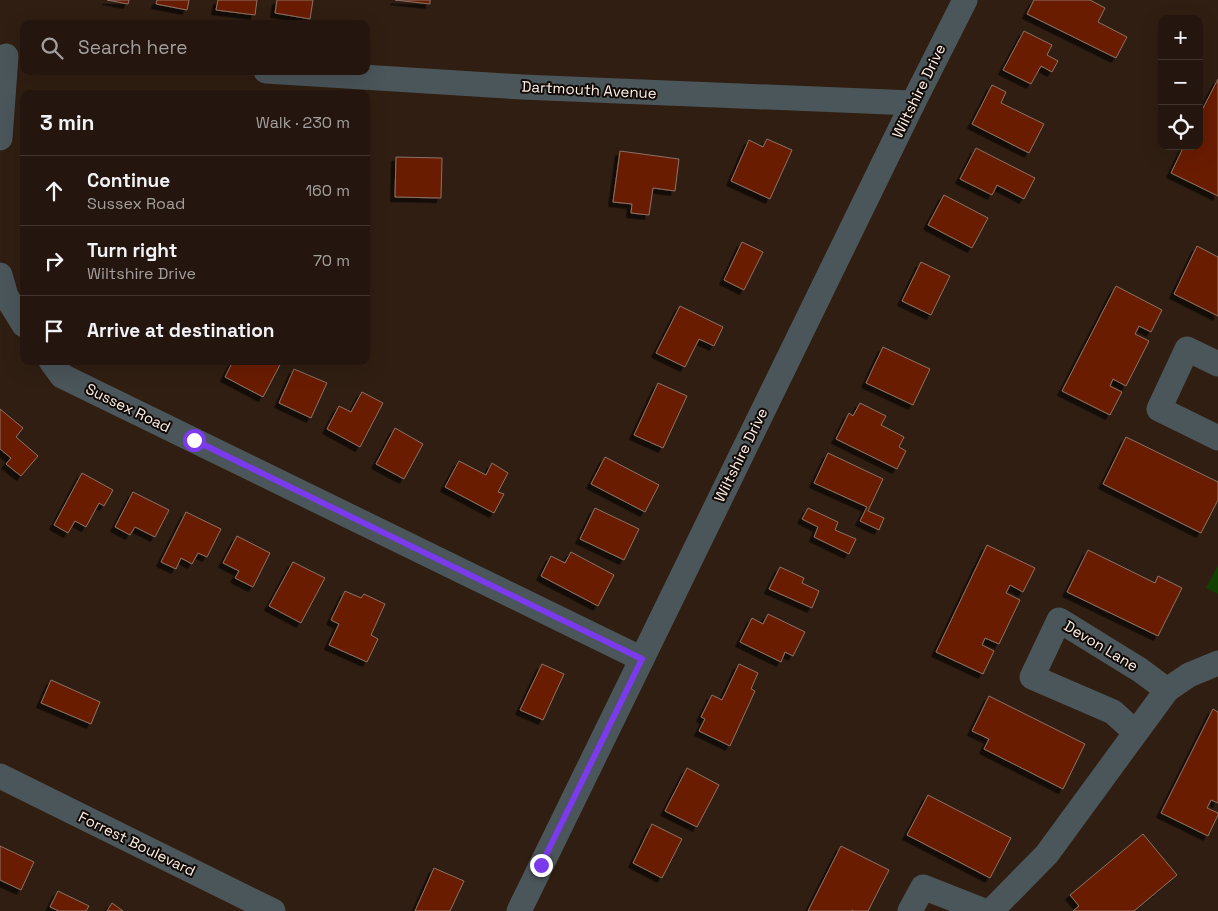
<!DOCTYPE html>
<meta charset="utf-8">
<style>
body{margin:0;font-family:"Space Grotesk",sans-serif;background:#30231c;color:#f1f3f6}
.controls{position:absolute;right:15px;top:15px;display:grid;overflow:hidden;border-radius:10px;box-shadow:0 5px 20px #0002}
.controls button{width:45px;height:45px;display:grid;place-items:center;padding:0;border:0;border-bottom:1px solid #41352e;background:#24160e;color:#f1f3f6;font:25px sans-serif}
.stop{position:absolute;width:15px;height:15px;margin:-11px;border:4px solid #7c3aed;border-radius:50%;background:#fff}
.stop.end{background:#7c3aed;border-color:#fff;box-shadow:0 1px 5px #0008}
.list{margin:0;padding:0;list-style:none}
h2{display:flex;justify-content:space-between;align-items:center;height:65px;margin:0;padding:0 20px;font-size:21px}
h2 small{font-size:16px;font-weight:400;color:#a39f9e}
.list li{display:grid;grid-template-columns:32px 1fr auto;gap:15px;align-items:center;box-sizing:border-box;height:70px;padding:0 20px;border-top:1px solid #41352e}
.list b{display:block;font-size:19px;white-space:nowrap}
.list p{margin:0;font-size:16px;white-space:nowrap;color:#a39f9e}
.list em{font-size:16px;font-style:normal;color:#a39f9e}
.icon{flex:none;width:28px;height:28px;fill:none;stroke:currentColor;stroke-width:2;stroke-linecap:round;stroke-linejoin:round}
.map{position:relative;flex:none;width:1218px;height:911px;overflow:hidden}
.search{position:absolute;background:#24160e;box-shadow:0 5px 20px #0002;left:20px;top:20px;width:350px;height:55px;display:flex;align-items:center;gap:12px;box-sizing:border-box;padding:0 18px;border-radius:10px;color:#a39f9e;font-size:19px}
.panel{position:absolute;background:#24160e;box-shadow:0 5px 20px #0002;left:20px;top:90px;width:350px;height:275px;border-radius:10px}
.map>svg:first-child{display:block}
.green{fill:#104100}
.building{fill:#6a1f00;stroke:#8b7168;filter:url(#shadow)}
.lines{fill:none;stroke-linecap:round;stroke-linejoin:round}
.minor{stroke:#4b565a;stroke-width:25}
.route{stroke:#7c3aed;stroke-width:6}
.labels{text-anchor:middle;stroke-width:4;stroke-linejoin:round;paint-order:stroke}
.street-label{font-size:15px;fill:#fdf0e8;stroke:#120a06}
</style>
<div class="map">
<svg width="1218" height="911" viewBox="0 0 1218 911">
<defs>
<filter id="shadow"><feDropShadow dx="-4.5" dy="4.5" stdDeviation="0" flood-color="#0009"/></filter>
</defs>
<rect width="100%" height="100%" fill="#301e12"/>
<path class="green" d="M1218,565V594L1206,588Z"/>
<g class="building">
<path d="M107,0H129L128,4Z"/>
<path d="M157,0H189L187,10L156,4Z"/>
<path d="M218,0H257L255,15L216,10Z"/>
<path d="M277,0H313L310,19L275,13Z"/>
<path d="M395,0H430V4Z"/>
<path d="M1034,0H1090L1105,8L1098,22L1127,37L1116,58L1027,14Z"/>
<path d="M1024,31L1052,45L1047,55L1058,61L1052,72L1041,66L1031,84L1003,70Z"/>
<path d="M1218,79V196L1171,173L1184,146H1199V116Z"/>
<path d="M992,85L1006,92L1001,103L1044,124L1029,153L972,124Z"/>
<path d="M767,139L792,150L770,199L731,181L749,140L763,147Z"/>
<path d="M976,148L1035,178L1024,199L997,185L992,195L960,179Z"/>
<path d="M620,151L679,159L675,191L653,188L649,215L631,213L632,204L613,202Z"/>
<path d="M396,157L442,158L441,198L395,197Z"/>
<path d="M944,195L988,218L972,248L928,225Z"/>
<path d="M742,242L763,252L744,290L724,280Z"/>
<path d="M1197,246L1218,257V316L1174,294Z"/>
<path d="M921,262L950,276L931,315L902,301Z"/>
<path d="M1116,286L1162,310L1151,332L1139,326L1135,334L1149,341L1126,386L1113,379L1110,386L1122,392L1110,415L1062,391Z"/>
<path d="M680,306L723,327L714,346L699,339L685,367L656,353Z"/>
<path d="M883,347L930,369L913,405L866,383Z"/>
<path d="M233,361H282L263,397L225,377Z"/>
<path d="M294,369L327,383L311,418L279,403Z"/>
<path d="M658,383L687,396L663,448L634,435Z"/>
<path d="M362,392L383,403L360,447L327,429L339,406L351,412Z"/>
<path d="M860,403L886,416L881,425L904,437L899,447L906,451L897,469L836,439L849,413L853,416Z"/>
<path d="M0,409L23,428L16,437L38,456L21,476L6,464L11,458L0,449Z"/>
<path d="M395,428L423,444L404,479L376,464Z"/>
<path d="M1126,437L1218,482V500L1201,533L1103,484Z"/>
<path d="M828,453L883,479L868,511L884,518L879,530L860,521L867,507L814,483Z"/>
<path d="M605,457L659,485L645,512L591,484Z"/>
<path d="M459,461L486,475L492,463L508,473L498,492L504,494L494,513L445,487Z"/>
<path d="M82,473L113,490L104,506L99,503L86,527L75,521L68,533L54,525Z"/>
<path d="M133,492L169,510L155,537L135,527L130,535L115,527Z"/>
<path d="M595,508L639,529L624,560L580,539Z"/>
<path d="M808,508L838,522L835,530L856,539L849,554L814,537L818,527L802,519Z"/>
<path d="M186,512L221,529L207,557L198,553L192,564L181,558L176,569L161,562Z"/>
<path d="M237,536L270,553L253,587L235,578L239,571L223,563Z"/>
<path d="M987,545L1035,568L1023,592L1010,585L1006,593L1020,600L999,644L985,638L982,645L994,651L983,674L936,652Z"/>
<path d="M1088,550L1155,583L1158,576L1182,588L1158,636L1067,592Z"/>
<path d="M571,552L614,575L598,606L541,576L551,556L565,563Z"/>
<path d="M293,562L325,578L301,623L269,606Z"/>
<path d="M780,567L804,578L802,583L819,591L812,608L769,589Z"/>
<path d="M345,591L361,598L364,594L385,604L371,635L378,639L367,662L329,645L339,624L331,620Z"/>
<path d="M768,614L805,632L793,656L785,652L781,662L740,642L752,618L763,624Z"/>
<path d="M542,664L564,674L543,720L520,710Z"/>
<path d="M739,664L758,673L751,689L755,691L730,746L699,731L705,719L701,717L712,695L722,700Z"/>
<path d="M51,680L100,702L91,724L41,703Z"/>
<path d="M989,696L1085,744L1063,789L984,749L989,739L972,731Z"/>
<path d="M1213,709L1218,712V803L1211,800L1207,808L1218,813V815L1208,836L1161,813Z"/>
<path d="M687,768L719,785L697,827L665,811Z"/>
<path d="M928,795L1011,838L990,878L907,835Z"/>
<path d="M652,824L682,839L662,878L633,863Z"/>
<path d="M1143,834L1177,875L1134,911H1073L1079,906L1070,895Z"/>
<path d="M0,846L34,862L21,890L0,880Z"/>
<path d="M841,846L889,870L868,911H854L852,910V911H808Z"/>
<path d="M434,868L464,881L450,911H415Z"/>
<path d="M58,891L89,906L86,911H59L50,907Z"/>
<path d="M112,903L123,911H107Z"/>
</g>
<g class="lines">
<g class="minor">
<path d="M266,71L522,87L913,103"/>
<path d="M0,138L6,56"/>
<path d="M0,275L6,296L24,325"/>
<path d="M51,361L62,376L642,659"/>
<path d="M1218,364L1187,349L1159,409L1218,438"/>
<path d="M1135,732L1113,712L1032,677L1059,620L1140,670L1167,690"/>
<path d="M0,776L273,911"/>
<path d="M519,911L913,103L965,0"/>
<path d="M910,911L923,887L984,911"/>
<path d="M991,911L1047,854L1167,690L1189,675L1218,663"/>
</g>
</g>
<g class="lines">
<path class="route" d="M194,440L642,659L541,865"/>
</g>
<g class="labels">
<g class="street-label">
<text transform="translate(589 90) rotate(3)" y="5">Dartmouth Avenue</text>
<text transform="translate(919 91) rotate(-64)" y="5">Wiltshire Drive</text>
<text transform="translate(128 408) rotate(26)" y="5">Sussex Road</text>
<text transform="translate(741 455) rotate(-64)" y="5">Wiltshire Drive</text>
<text transform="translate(1101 646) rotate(31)" y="5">Devon Lane</text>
<text transform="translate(137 844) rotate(26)" y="5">Forrest Boulevard</text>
</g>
</g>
</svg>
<div class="controls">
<button>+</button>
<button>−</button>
<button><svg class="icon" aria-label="locate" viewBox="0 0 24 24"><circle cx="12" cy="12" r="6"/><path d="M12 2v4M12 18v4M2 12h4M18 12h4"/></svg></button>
</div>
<div class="stop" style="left:194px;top:440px"></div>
<div class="stop end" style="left:541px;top:865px"></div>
<div class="search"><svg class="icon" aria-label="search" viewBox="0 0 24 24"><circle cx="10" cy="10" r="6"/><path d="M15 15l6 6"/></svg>Search here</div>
<section class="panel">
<h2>3 min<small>Walk · 230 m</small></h2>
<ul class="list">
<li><svg class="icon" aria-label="ahead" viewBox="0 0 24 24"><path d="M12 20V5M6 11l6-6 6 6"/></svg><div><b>Continue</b><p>Sussex Road</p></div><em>160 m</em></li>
<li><svg class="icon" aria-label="right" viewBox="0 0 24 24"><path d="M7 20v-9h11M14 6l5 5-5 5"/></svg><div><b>Turn right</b><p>Wiltshire Drive</p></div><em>70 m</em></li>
<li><svg class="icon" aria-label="arrive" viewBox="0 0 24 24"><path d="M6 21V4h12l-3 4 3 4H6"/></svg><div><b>Arrive at destination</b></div></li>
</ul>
</section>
</div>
